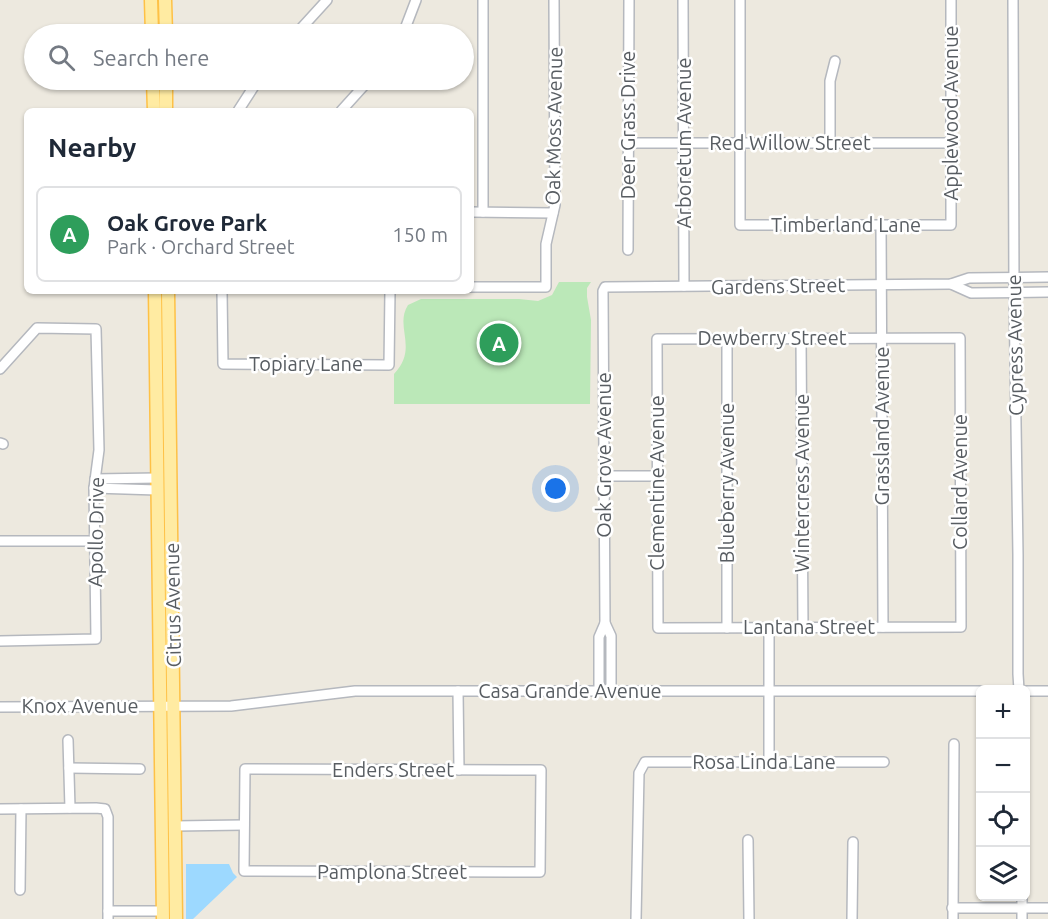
<!DOCTYPE html>
<meta charset="utf-8">
<style>
body{margin:0;font-family:Ubuntu,sans-serif;background:#f6f6f7;color:#1f2937}
.controls{position:absolute;right:18px;bottom:18px;display:grid;overflow:hidden;border-radius:9px;box-shadow:0 2px 4px #0004}
.controls button{width:54px;height:54px;display:grid;place-items:center;padding:0;border:0;border-bottom:2px solid #e0e1e3;background:#fff;color:#1f2937;font:30px sans-serif}
.you{position:absolute;left:556px;top:489px;width:21px;height:21px;margin:-15px;border:4px solid #fff;border-radius:50%;background:#1a73e8;box-shadow:0 0 0 9px #1a73e833}
.badge{display:grid;place-items:center;width:39px;height:39px;border-radius:50%;background:#111827;color:#fff;font-size:20px;font-weight:700}
.pin{position:absolute;translate:-50% -50%;border:3px solid #fff;box-shadow:0 2px 6px #0006}
.list{margin:0;padding:0;list-style:none}
h2{display:flex;justify-content:space-between;align-items:center;height:78px;margin:0;padding:0 24px;font-size:26px}
h2 small{font-size:20px;font-weight:400;color:#747a83}
.list li{display:grid;grid-template-columns:39px 1fr auto;gap:18px;align-items:center;box-sizing:border-box;height:96px;margin:0 12px 12px;padding:0 12px;border:2px solid #e0e1e3;border-radius:9px}
.list b{display:block;font-size:22px;white-space:nowrap}
.list p{margin:0;font-size:20px;white-space:nowrap;color:#747a83}
.list em{font-size:20px;font-style:normal;color:#747a83}
.icon{flex:none;width:33px;height:33px;fill:none;stroke:currentColor;stroke-width:2;stroke-linecap:round;stroke-linejoin:round}
.map{position:relative;flex:none;width:1048px;height:919px;overflow:hidden}
.search{position:absolute;background:#fff;box-shadow:0 2px 4px #0004;left:24px;top:24px;width:450px;height:66px;display:flex;align-items:center;gap:15px;box-sizing:border-box;padding:0 21px;border-radius:33px;color:#747a83;font-size:22px}
.panel{position:absolute;background:#fff;box-shadow:0 2px 4px #0004;left:24px;top:108px;width:450px;height:186px;border-radius:9px}
.map>svg:first-child{display:block}
.green{fill:#bbe8b8}
.water{fill:#9dd9ff}
.lines{fill:none;stroke-linecap:round;stroke-linejoin:round}
.minor-casing{stroke:#b5b8be;stroke-width:12}
.major-casing{stroke:#fec146;stroke-width:15}
.minor{stroke:#fff;stroke-width:9}
.major{stroke:#ffeba2;stroke-width:12}
.labels{text-anchor:middle;stroke-width:5;stroke-linejoin:round;paint-order:stroke}
.street-label{font-size:20px;fill:#585d62;stroke:#fff}
</style>
<div class="map">
<svg width="1048" height="919" viewBox="0 0 1048 919">
<rect width="100%" height="100%" fill="#ede9df"/>
<path class="green" d="M559,282H591L587,288V297L591,320L590,404H394V374C419,348 394,327 408,305L421,299H519L538,301L552,295Z"/>
<path class="water" d="M186,864H229L233,873L237,877L193,919H186Z"/>
<g class="lines">
<g class="minor-casing">
<g id="minor">
<path d="M683,0L684,286"/>
<path d="M740,0V225H951V0"/>
<path d="M1013,0L1014,292L1018,555V674L1019,690"/>
<path d="M296,34L327,0"/>
<path d="M403,34L416,0"/>
<path d="M238,111L258,80"/>
<path d="M341,111L369,80"/>
<path d="M830,142V81L835,61"/>
<path d="M628,143H951"/>
<path d="M471,212L553,213"/>
<path d="M483,212V0"/>
<path d="M881,225L883,627"/>
<path d="M628,250L629,0"/>
<path d="M951,284L971,293L1048,292"/>
<path d="M471,287H546V244L555,205L554,0"/>
<path d="M222,291L223,364L389,365L390,291"/>
<path d="M801,338L803,627"/>
<path d="M960,338L961,627L658,628L657,339Z"/>
<path d="M727,339V628"/>
<path d="M0,369L37,328L96,329L99,450L94,488L96,639L0,641"/>
<path d="M0,443L3,444"/>
<path d="M604,476H657"/>
<path d="M95,479L157,478"/>
<path d="M94,488L157,490"/>
<path d="M0,541H94"/>
<path d="M769,627V761"/>
<path d="M599,690V637L605,623"/>
<path d="M611,690V636L605,623L603,291L605,287L951,284L969,278L1048,277"/>
<path d="M458,691L459,770"/>
<path d="M1026,691H1048"/>
<path d="M0,707L231,706L355,691H980"/>
<path d="M68,740L70,808"/>
<path d="M69,768L140,769"/>
<path d="M245,769L541,770L540,872L244,871Z"/>
<path d="M0,809L96,808L105,809L108,817V919"/>
<path d="M175,826L244,825"/>
<path d="M748,840L749,919"/>
<path d="M20,890L21,809"/>
<path d="M1022,896V919"/>
<path d="M952,908H1048"/>
<path d="M108,911H163"/>
<path d="M636,919L639,773L645,762H884"/>
<path d="M852,919L853,842"/>
<path d="M953,919L954,744"/>
</g>
</g>
<g class="major-casing">
<g id="major">
<path d="M151,0L152,34"/>
<path d="M165,0L166,34"/>
<path d="M153,80L154,111"/>
<path d="M166,80V111"/>
<path d="M155,291L163,919"/>
<path d="M168,291L176,919"/>
</g>
</g>
<use href="#minor" class="minor"/>
<use href="#major" class="major"/>
</g>
<g class="labels">
<g class="street-label">
<text transform="translate(951 113) rotate(-90)" y="7">Applewood Avenue</text>
<text transform="translate(628 125) rotate(-90)" y="7">Deer Grass Drive</text>
<text transform="translate(554 126) rotate(-89)" y="7">Oak Moss Avenue</text>
<text transform="translate(684 143) rotate(-90)" y="7">Arboretum Avenue</text>
<text x="790" y="150">Red Willow Street</text>
<text x="846" y="232">Timberland Lane</text>
<text transform="translate(778 286) rotate(-1)" y="7">Gardens Street</text>
<text x="772" y="345">Dewberry Street</text>
<text transform="translate(1015 345) rotate(-91)" y="7">Cypress Avenue</text>
<text x="306" y="371">Topiary Lane</text>
<text transform="translate(882 426) rotate(-90)" y="7">Grassland Avenue</text>
<text transform="translate(604 455) rotate(-90)" y="7">Oak Grove Avenue</text>
<text transform="translate(960 482) rotate(-90)" y="7">Collard Avenue</text>
<text transform="translate(657 483) rotate(-90)" y="7">Clementine Avenue</text>
<text transform="translate(727 483) rotate(-90)" y="7">Blueberry Avenue</text>
<text transform="translate(802 483) rotate(-90)" y="7">Wintercress Avenue</text>
<text transform="translate(96 532) rotate(-89)" y="7">Apollo Drive</text>
<text transform="translate(173 605) rotate(-91)" y="7">Citrus Avenue</text>
<text x="809" y="634">Lantana Street</text>
<text x="570" y="698">Casa Grande Avenue</text>
<text x="80" y="713">Knox Avenue</text>
<text x="764" y="769">Rosa Linda Lane</text>
<text x="393" y="777">Enders Street</text>
<text x="392" y="879">Pamplona Street</text>
</g>
</g>
</svg>
<div class="controls">
<button>+</button>
<button>−</button>
<button><svg class="icon" aria-label="locate" viewBox="0 0 24 24"><circle cx="12" cy="12" r="6"/><path d="M12 2v4M12 18v4M2 12h4M18 12h4"/></svg></button>
<button><svg class="icon" aria-label="layers" viewBox="0 0 24 24"><path d="M12 4l9 5-9 5-9-5zM3 14l9 5 9-5"/></svg></button>
</div>
<div class="you"></div>
<div class="pin badge" style="left:499px;top:343px;background:#2e9e5b">A</div>
<div class="search"><svg class="icon" aria-label="search" viewBox="0 0 24 24"><circle cx="10" cy="10" r="6"/><path d="M15 15l6 6"/></svg>Search here</div>
<section class="panel">
<h2>Nearby<small></small></h2>
<ul class="list">
<li><span class="badge" style="background:#2e9e5b">A</span><div><b>Oak Grove Park</b><p>Park · Orchard Street</p></div><em>150 m</em></li>
</ul>
</section>
</div>
